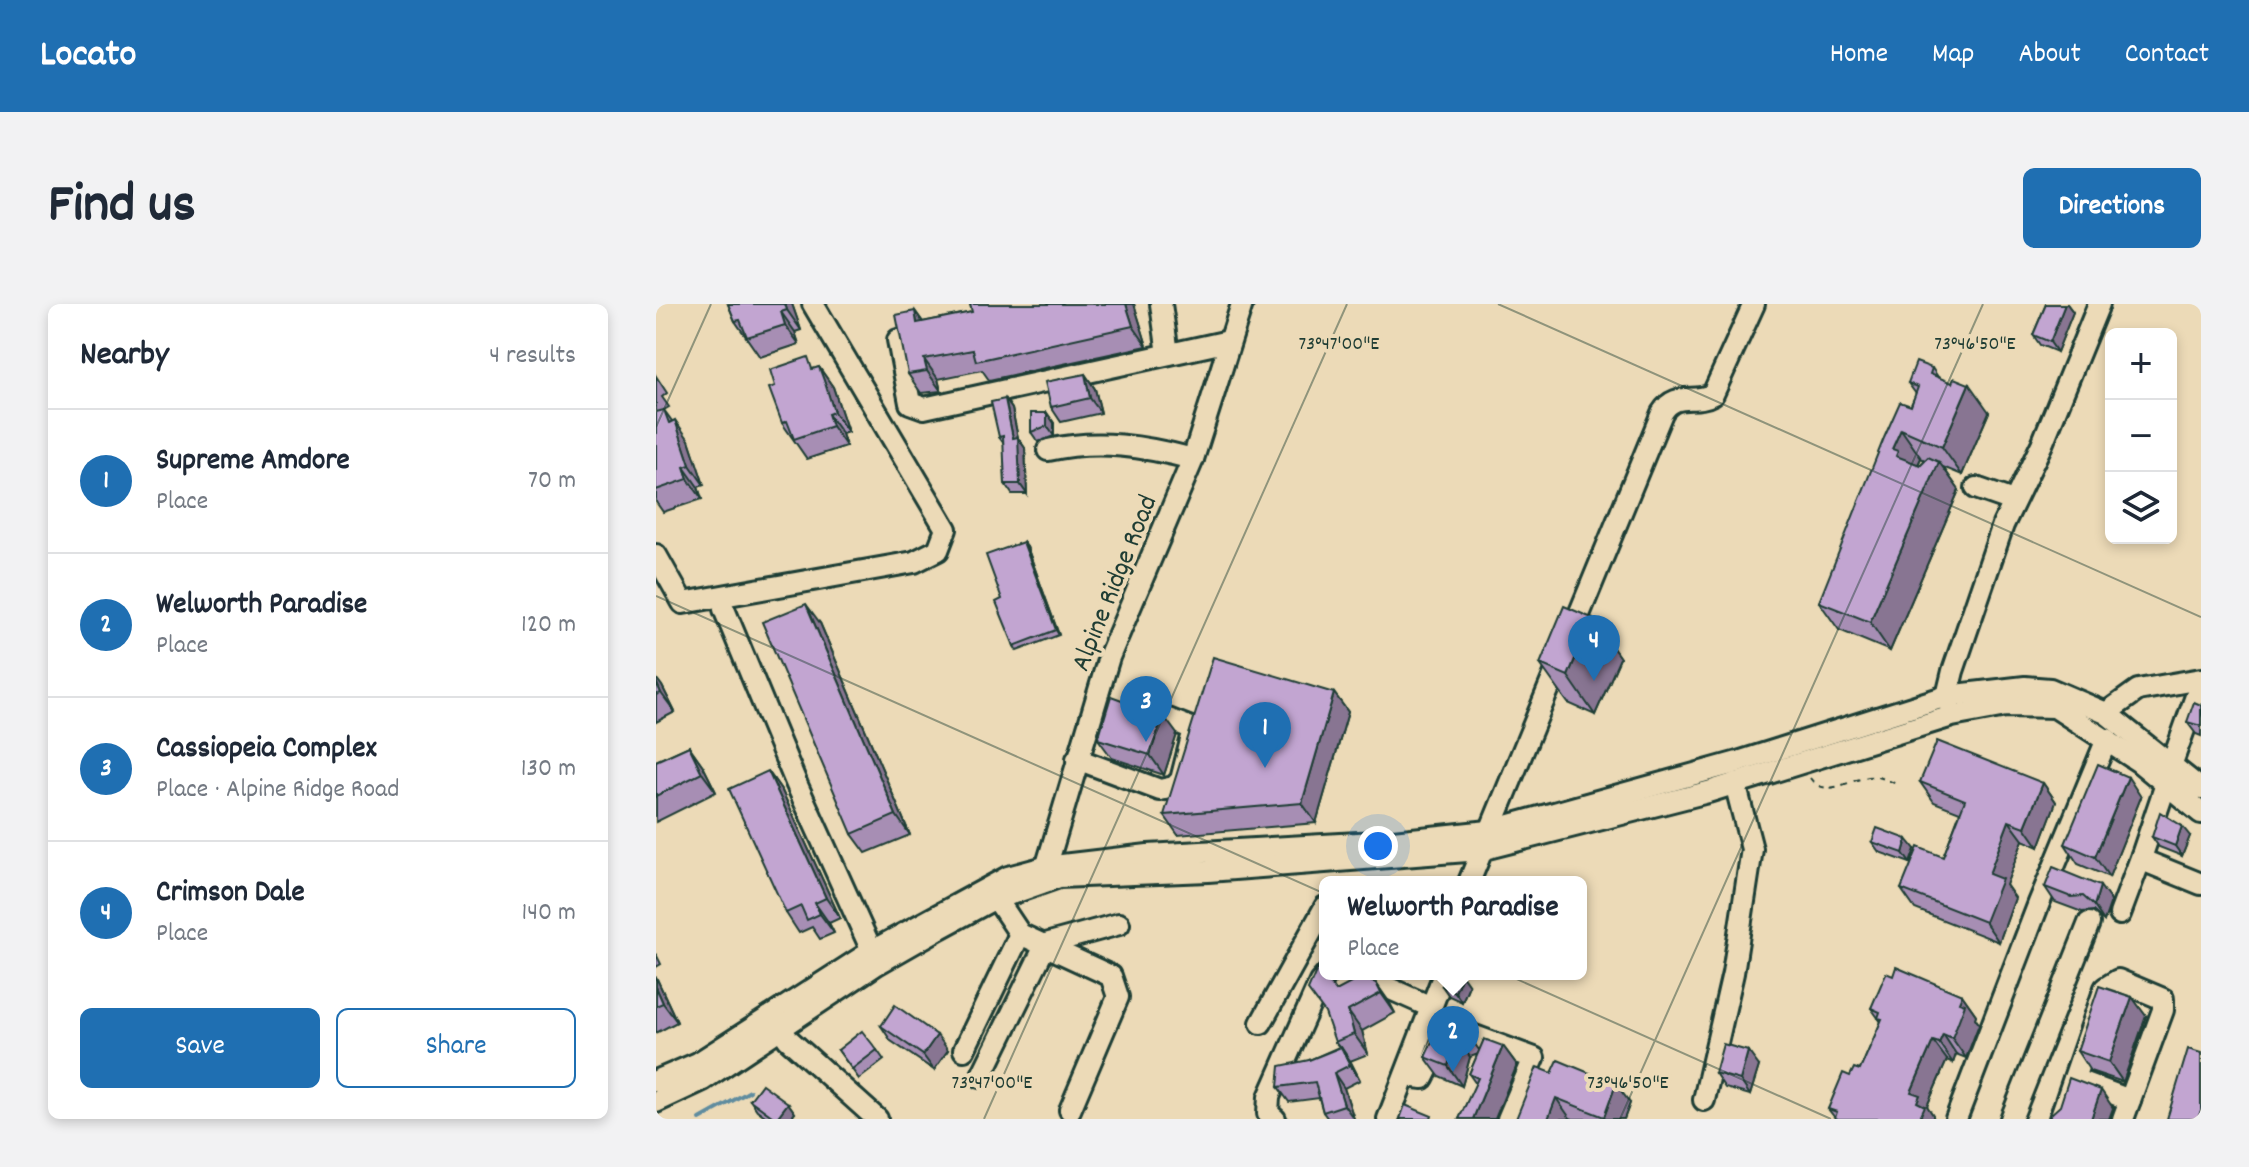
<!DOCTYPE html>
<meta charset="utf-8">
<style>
body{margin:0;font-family:Dekko,sans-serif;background:#f2f2f3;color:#1f2937}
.controls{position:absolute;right:24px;top:24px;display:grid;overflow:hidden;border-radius:12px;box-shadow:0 4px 12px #0003}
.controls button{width:72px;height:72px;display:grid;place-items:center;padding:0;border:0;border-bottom:2px solid #e0e1e3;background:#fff;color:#1f2937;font:40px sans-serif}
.you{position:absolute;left:722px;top:542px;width:28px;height:28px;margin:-20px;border:6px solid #fff;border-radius:50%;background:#1a73e8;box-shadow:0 0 0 12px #1a73e833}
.badge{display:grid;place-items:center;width:52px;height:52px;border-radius:50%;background:#1f6fb2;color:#fff;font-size:26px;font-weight:700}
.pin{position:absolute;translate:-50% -66px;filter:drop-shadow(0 2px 4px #0008)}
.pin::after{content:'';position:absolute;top:42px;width:28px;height:24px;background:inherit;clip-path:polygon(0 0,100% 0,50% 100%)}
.popup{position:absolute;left:663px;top:572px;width:268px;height:104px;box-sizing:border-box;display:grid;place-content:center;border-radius:12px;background:#fff;filter:drop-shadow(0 2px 6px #0005);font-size:26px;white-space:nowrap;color:#747a83}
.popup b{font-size:30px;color:#1f2937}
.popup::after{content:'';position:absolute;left:50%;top:100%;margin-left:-16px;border:16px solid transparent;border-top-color:#fff}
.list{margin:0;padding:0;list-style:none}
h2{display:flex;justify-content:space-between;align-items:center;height:104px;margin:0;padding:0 32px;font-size:34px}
h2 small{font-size:26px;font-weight:400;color:#747a83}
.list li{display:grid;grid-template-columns:52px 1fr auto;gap:24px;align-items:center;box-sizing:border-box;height:144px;padding:0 32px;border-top:2px solid #e0e1e3}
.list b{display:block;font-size:30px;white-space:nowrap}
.list p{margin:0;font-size:26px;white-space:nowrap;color:#747a83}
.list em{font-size:26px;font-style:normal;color:#747a83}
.actions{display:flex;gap:16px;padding:24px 32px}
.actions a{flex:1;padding:18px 0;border:2px solid #1f6fb2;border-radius:12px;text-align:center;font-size:28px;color:#1f6fb2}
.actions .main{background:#1f6fb2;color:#fff}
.icon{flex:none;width:44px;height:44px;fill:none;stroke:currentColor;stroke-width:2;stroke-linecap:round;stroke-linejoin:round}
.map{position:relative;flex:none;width:1545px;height:815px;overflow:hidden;border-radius:12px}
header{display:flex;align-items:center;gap:48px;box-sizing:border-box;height:112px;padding:0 40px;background:#1f6fb2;color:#fff}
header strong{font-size:38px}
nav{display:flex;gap:44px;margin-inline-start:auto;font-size:28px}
.intro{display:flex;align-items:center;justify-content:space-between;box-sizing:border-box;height:192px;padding:0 48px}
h1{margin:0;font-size:56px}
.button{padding:20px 36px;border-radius:12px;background:#1f6fb2;color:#fff;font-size:28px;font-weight:700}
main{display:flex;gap:48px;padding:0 48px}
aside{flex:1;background:#fff;border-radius:12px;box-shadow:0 4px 12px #0003}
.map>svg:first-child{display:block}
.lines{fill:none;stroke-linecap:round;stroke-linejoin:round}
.stream{stroke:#5f8c9f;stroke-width:4}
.minor-casing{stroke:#1f3d34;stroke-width:26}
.path{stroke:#1f3d34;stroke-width:2;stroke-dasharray:6 6;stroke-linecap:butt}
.minor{stroke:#ecdab7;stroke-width:20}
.wall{fill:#a78eb4;stroke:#1f3d34;stroke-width:2;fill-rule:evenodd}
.shaded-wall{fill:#887492;stroke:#1f3d34;stroke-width:2}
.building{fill:#c2a5d1;stroke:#1f3d34;stroke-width:2}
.ticks{fill:none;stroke:#1f3d34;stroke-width:2;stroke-opacity:0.45}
.labels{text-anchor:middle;stroke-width:8;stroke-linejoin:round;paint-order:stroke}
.street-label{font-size:28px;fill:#1f3d34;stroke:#ecdab7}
.ticks-label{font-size:20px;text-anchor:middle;fill:#1f3d34;stroke:#ecdab7;stroke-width:8;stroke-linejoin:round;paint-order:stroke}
</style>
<header>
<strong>Locato</strong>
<nav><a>Home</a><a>Map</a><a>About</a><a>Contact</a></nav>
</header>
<div class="intro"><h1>Find us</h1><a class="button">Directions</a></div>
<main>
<aside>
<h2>Nearby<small>4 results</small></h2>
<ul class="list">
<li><span class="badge">1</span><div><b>Supreme Amdore</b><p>Place</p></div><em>70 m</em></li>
<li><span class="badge">2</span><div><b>Welworth Paradise</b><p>Place</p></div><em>120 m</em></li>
<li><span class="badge">3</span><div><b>Cassiopeia Complex</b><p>Place · Alpine Ridge Road</p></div><em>130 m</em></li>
<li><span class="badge">4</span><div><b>Crimson Dale</b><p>Place</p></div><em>140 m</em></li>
</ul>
<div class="actions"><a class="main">Save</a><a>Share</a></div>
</aside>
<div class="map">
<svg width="1545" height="815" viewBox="0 0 1545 815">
<rect width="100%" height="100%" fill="#ecdab7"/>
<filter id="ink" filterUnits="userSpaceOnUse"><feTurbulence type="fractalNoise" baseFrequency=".0125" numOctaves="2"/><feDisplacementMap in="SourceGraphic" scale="16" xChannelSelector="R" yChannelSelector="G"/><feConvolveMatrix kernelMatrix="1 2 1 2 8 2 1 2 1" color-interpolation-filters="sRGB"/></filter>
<g filter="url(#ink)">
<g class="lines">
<path class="stream" d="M44,815L94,787"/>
<g class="minor-casing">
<g id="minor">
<path d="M505,0L512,50"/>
<path d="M242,36L254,99L268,104L573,37"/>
<path d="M392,146C442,135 488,142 537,155"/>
<path d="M1320,184L1357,197"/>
<path d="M0,251L27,299L258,258L282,246L290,225L157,0"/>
<path d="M68,305L141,481L216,647"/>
<path d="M1293,400L1291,392L1297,367L1347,221L1386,140L1443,0"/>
<path d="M1450,409L1482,386L1545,375"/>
<path d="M421,455L504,486L518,483L525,476L538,425L484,404"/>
<path d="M1515,462L1545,378"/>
<path d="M1510,480L1486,551L1491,558L1545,580"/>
<path d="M387,574L453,353L537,155L586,0"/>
<path d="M813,578L1006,109C1020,86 1038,101 1057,90L1098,0"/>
<path d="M334,585L364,630L455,672L462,693L414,806"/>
<path d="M1464,610L1486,551"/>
<path d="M701,670L775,703"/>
<path d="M118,715L132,735L221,815"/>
<path d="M605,719L669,603"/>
<path d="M308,746L364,630"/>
<path d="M749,772L767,774L789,730L797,724L878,754L852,815"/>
<path d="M325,773L390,640L463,620"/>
<path d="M1418,775L1474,796"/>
<path d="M0,777L42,759L216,647L352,573L389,563L492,551L737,537L833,527L1082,458L1291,392L1369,383L1394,385L1450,409L1545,485"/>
<path d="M1048,796L1077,669L1096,545L1079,479"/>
<path d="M0,798L47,776L221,660L284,624L332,598L403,573L552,567L824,546L1052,488L1296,412L1350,402L1399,403L1482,457L1545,509"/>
<path d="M619,815L612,809L613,793L664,678L671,670"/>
<path d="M732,815L788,670"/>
<path d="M1300,815L1383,599L1451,435"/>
<path d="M1355,815L1433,619"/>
<path d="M1404,815L1449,684L1462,676L1507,695V706L1467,815"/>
</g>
</g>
<path class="path" d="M1154,474C1171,498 1198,470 1221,473C1228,474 1235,478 1241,480"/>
<use href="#minor" class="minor"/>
</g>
<g class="wall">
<path d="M72,0H136L145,26L139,28L143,40L104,53L79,17Z"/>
<path d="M314,0H478L491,42L333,76L326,66L282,75L285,87L265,89L252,70L259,7L267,18L316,8Z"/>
<path d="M1390,0H1411L1417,8L1401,48L1384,41L1377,31Z"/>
<path d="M163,63L177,83L192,128L186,130L190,142L151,155L126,119L160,64Z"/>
<path d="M1276,64L1282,73L1333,108L1306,171L1287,163L1303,186L1234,347L1183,326L1163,298L1260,90L1252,79ZM1265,154L1269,156L1264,161L1262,160Z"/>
<path d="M429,70L439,85L445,109L405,118L395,103Z"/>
<path d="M0,72L11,89L6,93L13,103L8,106L16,117L33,136L48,181L42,183L46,195L7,208L0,198Z"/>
<path d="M349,95L356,105L362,134L369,144L371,190H356L349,180L348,140L343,133Z"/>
<path d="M391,109L398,119V132L382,138L375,128Z"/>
<path d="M367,238L371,243L403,331L361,347L358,342L346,295Z"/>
<path d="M936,314L964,354L939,411L912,399L884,360Z"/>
<path d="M164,319L254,531L210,549L196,530Z"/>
<path d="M0,374L6,382L19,408L0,418Z"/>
<path d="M678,389L692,408L660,519L522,531L508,511Z"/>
<path d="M1545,401V432L1540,430L1531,418Z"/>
<path d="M521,430L508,471L456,454L442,435Z"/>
<path d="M33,442L47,462L60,488L0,518V457Z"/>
<path d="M112,467L126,487L184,614L173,619L178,629L164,635L156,623L143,629L130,609Z"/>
<path d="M1264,478L1387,479L1400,498L1383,543L1367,536L1350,581L1359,594L1343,638L1259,605L1245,585L1287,553L1304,508L1278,498Z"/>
<path d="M1485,493L1453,573L1422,560L1409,540Z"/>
<path d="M1534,532L1526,552L1503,543L1496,533Z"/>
<path d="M1216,538L1259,545L1254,559L1223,548Z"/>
<path d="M1389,583L1455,597L1448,617L1437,607L1426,608L1399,598Z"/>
<path d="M0,650L5,660L0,663Z"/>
<path d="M1237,672L1306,691L1320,711L1319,714L1323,720L1310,754L1300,750L1297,759L1291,756L1271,802L1277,811V813L1278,815H1180L1172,805L1194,772L1204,766L1225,718L1215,704Z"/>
<path d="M0,673L21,718L0,729Z"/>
<path d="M720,679L739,709L706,727L712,750L694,757L704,776L688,784L698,815H672L667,808L663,794L633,798L622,783L653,756L683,743L679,738L680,687Z"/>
<path d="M813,681L806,698L793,692L786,682Z"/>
<path d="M1490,712L1467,778L1434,767L1421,747Z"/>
<path d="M785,719L811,729L823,746L847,742L861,761L839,815H803L820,780L813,770L822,750L814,753L806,782L783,772L769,753Z"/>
<path d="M225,722L292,746L278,766L235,737Z"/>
<path d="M182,746H221L228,756L203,775Z"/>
<path d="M1103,762L1094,791L1069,784L1059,769Z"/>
<path d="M896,769L974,799L968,815H917L914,814L860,815Z"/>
<path d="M94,796L132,799L139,809L134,815H113L101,806Z"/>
</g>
<g class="shaded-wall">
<path d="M129,0H136L145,26L131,6Z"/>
<path d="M470,0H478L491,42L477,22Z"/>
<path d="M1409,0H1411L1417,8L1401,48L1394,38Z"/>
<path d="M259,7L273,27L261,19Z"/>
<path d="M125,8L139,28L143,40L129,21Z"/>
<path d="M268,55L282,75L285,87L271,67Z"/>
<path d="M163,63L177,83L192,128L178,108Z"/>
<path d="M429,70L439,85L445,109L434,94Z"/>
<path d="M1313,80L1333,108L1306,171L1286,143Z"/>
<path d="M349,95L356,105L362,134L369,144L371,190L364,180L357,134Z"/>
<path d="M391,109L398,119V132L391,122Z"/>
<path d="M172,110L186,130L190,142L176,122Z"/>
<path d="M19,116L33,136L48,181L34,161Z"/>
<path d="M1245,125L1265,154L1258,169L1240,152L1236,145Z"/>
<path d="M1283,158L1303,186L1234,347L1214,318Z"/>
<path d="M28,163L42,183L46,195L32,175Z"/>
<path d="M367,238L371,243L403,331L400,326Z"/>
<path d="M150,300L164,319L254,531L240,511Z"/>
<path d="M936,314L964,354L939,411L912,372Z"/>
<path d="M0,374L6,382L19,408L5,389L0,378Z"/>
<path d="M678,389L692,408L660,519L646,499Z"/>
<path d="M507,411L521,430L508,471L494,451Z"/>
<path d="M33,442L47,462L60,488L46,469Z"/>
<path d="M112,467L126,487L184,614L170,594Z"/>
<path d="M1472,473L1485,493L1453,573L1439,553Z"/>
<path d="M1387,479L1400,498L1383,543L1369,523Z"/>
<path d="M1353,517L1367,536L1350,581L1359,594L1343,638L1329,618L1333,570Z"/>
<path d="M1526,522L1534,532L1526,552L1519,542Z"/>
<path d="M1251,535L1259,545L1254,559L1247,549Z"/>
<path d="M1444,582L1455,597L1448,617L1438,602Z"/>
<path d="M159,599L173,619L178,629L164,610Z"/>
<path d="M806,671L813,681L806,698L799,688Z"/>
<path d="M0,673L21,718L7,699L0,683Z"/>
<path d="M720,679L734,699L739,709L725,689Z"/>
<path d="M1306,691L1320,711L1319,714L1323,720L1310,754L1296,734L1303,698Z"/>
<path d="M1476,693L1490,712L1467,778L1453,758Z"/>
<path d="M692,707L706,727L712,750L698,730Z"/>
<path d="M1287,730L1300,750L1297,759L1283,739Z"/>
<path d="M281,731L292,746L278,766L267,751Z"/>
<path d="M800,733L814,753L806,782L792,762Z"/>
<path d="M1277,737L1291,756L1271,802L1277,811V813L1278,815H1263L1255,788Z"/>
<path d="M847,742L861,761L839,815H817Z"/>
<path d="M685,743L695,758L704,776L694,761Z"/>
<path d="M1092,747L1103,762L1094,791L1084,776Z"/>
<path d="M678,769L688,784L698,815L688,801Z"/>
<path d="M960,780L974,799L968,815H949L948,813Z"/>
<path d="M1445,786L1457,804L1453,815H1435Z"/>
<path d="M900,794L914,814V815H892Z"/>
<path d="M132,799L139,809L134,815H120Z"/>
</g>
<g class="building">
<path d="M72,0H129L131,6L125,8L129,21L91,33L84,16L79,17Z"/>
<path d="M314,0H470L477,22L320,57L317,46L268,55L271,67L252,70L240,11L259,7L261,19L316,8Z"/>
<path d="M1390,0H1409L1394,38L1377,31Z"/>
<path d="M152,53L156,65L163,63L170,82L178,108L172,110L176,122L138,135L131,117L126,119L113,84L119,82L114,66Z"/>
<path d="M1260,58L1276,64L1274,70L1296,79L1298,74L1313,80L1286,143L1245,125L1236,145L1242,147L1240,152L1264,161L1272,153L1283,158L1214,318L1163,298L1228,134L1244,98L1255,102L1262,83L1252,79Z"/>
<path d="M429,70L434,94L395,103L389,78Z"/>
<path d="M349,95L357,134L362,133L364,180H349L347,132L343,133L335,98Z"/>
<path d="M8,106L13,119L19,116L34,161L28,163L32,175L0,186V108Z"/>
<path d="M375,109H391V122L375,128Z"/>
<path d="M367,238L400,326L358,342L340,298L346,295L330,251Z"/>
<path d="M150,300L240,511L196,530L106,318Z"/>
<path d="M908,302L936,314L912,372L884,360Z"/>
<path d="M557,353L678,389L646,499L508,511Z"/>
<path d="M0,378L5,389L0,391Z"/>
<path d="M455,392L507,411L494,451L442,435Z"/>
<path d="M1538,398L1545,401V422L1531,418Z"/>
<path d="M1281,437L1387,479L1369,523L1353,517L1333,570L1346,575L1329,618L1245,585L1262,543L1287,553L1309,496L1264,478Z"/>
<path d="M33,442L46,469L0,492V457Z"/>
<path d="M1442,460L1472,473L1439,553L1409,540Z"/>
<path d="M112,467L170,594L159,599L164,610L151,616L145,602L130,609L73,485Z"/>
<path d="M1504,508L1526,522L1519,542L1496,533Z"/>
<path d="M1221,524L1251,535L1247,549L1216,538Z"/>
<path d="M1397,563L1444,582L1438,602L1427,592L1415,593L1389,583Z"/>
<path d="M1240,663L1306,691L1303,698L1309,700L1296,734L1287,730L1283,739L1277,737L1255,788L1264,791L1261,798L1269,802L1263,815H1182L1179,814L1181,808L1172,805L1187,769L1194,772L1198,764L1204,766L1226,715L1222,714L1224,708L1215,704L1230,669L1237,672Z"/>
<path d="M661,665L680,687L706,673L720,679L725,689L692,707L698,730L679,738L669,709L652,686Z"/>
<path d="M791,670L806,671L799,688L786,682Z"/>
<path d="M1443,682L1476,693L1453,758L1421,747Z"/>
<path d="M0,683L7,699L0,702Z"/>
<path d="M239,701L281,731L267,751L225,722Z"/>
<path d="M785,719L811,729L800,733L792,762L769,753Z"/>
<path d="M206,727L221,746L196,765L182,746Z"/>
<path d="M828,735L847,742L817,815H803L822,774L813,770Z"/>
<path d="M1067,740L1092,747L1084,776L1059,769Z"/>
<path d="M685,743L694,761L678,769L688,801L667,808L659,778L622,783L624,762L653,756Z"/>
<path d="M1532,745L1545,749V806L1542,815H1511Z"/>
<path d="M902,756L960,780L948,813L900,794L892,815H860L881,763L896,769Z"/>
<path d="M1413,774L1445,786L1435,815H1393L1395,810L1404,802Z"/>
<path d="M106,780L132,799L120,815L94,796Z"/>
<path d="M749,801L776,812L775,815H744Z"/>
</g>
</g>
<path class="ticks" d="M842,0L1545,313M0,123L55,0M0,292L1175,815M328,815L691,0M964,815L1327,0"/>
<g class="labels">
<g class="street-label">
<text transform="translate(456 278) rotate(-68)" y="10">Alpine Ridge Road</text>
</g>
</g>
<g class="ticks-label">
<text x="683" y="45">73°47'00"E</text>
<text x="1319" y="45">73°46'50"E</text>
<text x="336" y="784">73°47'00"E</text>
<text x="972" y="784">73°46'50"E</text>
</g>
</svg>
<div class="controls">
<button>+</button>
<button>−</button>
<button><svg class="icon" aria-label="layers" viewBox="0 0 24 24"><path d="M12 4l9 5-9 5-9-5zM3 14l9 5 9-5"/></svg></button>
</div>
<div class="you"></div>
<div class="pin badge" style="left:609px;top:464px">1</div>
<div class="pin badge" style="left:797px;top:768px">2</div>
<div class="popup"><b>Welworth Paradise</b>Place</div>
<div class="pin badge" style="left:490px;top:438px">3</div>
<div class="pin badge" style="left:938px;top:377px">4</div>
</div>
</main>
